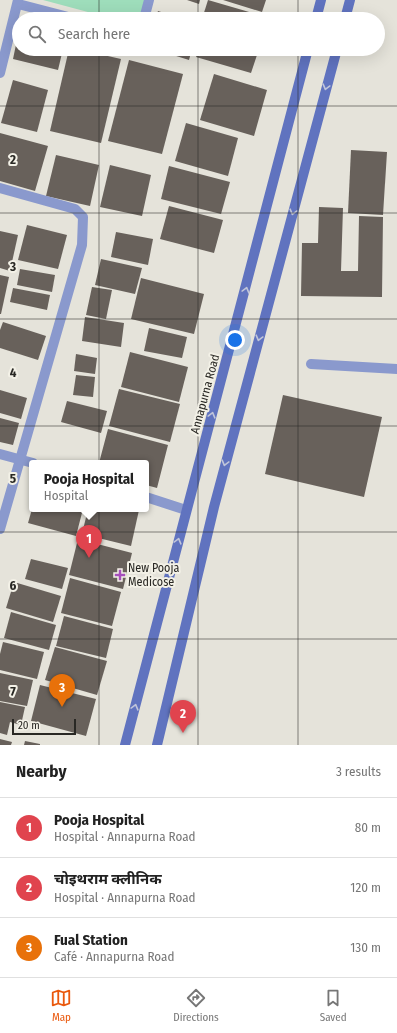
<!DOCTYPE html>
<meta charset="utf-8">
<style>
body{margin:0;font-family:"Fira Sans Condensed","Noto Sans Devanagari",sans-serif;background:#f2f2f2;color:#222}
.scale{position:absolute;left:12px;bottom:10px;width:64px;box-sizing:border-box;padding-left:4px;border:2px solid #292824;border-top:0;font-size:11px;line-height:14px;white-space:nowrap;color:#292824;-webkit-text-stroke:3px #f3f1e7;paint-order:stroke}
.you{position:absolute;left:235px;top:340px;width:14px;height:14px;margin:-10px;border:3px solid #fff;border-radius:50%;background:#1a73e8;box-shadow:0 0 0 6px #1a73e833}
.badge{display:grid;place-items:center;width:26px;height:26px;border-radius:50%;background:#ea580c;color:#fff;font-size:13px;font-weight:700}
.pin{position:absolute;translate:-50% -33px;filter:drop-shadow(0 1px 2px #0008)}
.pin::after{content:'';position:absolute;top:21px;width:14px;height:12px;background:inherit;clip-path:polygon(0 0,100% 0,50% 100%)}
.popup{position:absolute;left:29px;top:460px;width:120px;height:52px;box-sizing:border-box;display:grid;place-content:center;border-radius:4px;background:#fff;filter:drop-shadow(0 1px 3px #0005);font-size:13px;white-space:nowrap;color:#767676}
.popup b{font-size:15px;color:#222}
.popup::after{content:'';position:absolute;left:50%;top:100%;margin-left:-8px;border:8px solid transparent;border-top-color:#fff}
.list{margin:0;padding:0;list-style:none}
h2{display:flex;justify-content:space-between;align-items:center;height:52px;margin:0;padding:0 16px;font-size:17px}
h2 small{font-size:13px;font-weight:400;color:#767676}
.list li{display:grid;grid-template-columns:26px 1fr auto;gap:12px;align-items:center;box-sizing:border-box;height:60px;padding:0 16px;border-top:1px solid #e0e0e0}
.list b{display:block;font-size:15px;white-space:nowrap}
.list p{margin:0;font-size:13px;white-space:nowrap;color:#767676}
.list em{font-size:13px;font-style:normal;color:#767676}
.icon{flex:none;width:22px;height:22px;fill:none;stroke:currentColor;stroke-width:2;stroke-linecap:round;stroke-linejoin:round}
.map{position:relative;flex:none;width:397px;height:745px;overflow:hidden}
.search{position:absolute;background:#fff;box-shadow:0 4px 16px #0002;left:12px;right:12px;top:12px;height:44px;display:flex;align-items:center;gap:10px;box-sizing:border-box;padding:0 14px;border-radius:22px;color:#767676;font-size:15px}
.sheet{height:232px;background:#fff}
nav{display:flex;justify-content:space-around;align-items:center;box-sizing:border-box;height:56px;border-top:1px solid #e0e0e0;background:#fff;font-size:11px;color:#767676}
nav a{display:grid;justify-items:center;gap:2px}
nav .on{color:#ea580c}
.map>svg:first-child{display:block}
.green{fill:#9eddbb}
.building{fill:#68615b}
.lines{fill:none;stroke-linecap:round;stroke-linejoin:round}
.minor{stroke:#8a99cd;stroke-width:10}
.secondary{stroke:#6073bf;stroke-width:10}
.oneway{stroke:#c0c5d9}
.grid{fill:none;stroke:#292824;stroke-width:1;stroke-opacity:0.55}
.poi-dot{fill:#a64fbc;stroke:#f3f1e7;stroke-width:1.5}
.labels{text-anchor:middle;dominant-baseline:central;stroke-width:4;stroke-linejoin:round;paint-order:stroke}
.street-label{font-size:12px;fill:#292824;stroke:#f3f1e7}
.poi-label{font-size:12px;fill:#292824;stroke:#f3f1e7;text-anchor:start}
.grid-label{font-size:13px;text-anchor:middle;font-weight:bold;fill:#292824;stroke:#f3f1e7;stroke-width:4;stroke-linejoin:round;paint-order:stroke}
</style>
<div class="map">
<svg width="397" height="745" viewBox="0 0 397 745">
<rect width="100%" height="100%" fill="#e5e3da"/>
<polygon class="green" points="43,0 145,0 140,19 114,19"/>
<g class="building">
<polygon points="187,0 200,0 199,4"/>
<polygon points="208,0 266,17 265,19 202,19"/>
<polygon points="223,0 266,0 262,12"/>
<polygon points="158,11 183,19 155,19"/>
<polygon points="23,16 33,18 33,19 22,19"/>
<polygon points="18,35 19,49 63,49 58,70 13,59"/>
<polygon points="69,49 77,49 121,59 101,143 50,131"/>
<polygon points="154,49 192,49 189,60"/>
<polygon points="199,49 259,49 251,73 196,57"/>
<polygon points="129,60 183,74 162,154 108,141"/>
<polygon points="214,74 267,90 254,136 200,120"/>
<polygon points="13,80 48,90 37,132 1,123"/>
<polygon points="186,123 238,138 228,176 175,161"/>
<polygon points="0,133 48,146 35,191 0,181"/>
<polygon points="351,150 387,152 383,215 348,213"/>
<polygon points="56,155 99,165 90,206 46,196"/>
<polygon points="110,165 151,175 142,216 100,207"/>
<polygon points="169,166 230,182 221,214 161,199"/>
<polygon points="169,206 223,220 214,253 160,239"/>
<polygon points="319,207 343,208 341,271 358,271 359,216 383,217 382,297 301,296 302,243 318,243"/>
<polygon points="27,225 67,235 58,269 18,260"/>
<polygon points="0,231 18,235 10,271 0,268"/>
<polygon points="116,232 153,239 148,265 111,257"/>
<polygon points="101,259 142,268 135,294 95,285"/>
<polygon points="20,269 55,275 52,292 17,285"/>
<polygon points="0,275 9,277 1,314 0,314"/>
<polygon points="141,278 204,294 194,334 131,319"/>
<polygon points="92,287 112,290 106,319 86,315"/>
<polygon points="13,288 50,295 47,310 10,302"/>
<polygon points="85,317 124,323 121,347 82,341"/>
<polygon points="3,322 46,336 38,360 0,348 0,330"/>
<polygon points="149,328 187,337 182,358 144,351"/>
<polygon points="130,352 188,367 179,402 121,387"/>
<polygon points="76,354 97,358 95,374 74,371"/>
<polygon points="76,375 95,377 93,397 73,395"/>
<polygon points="119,389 180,404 170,442 109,426"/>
<polygon points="0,390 27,398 21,419 0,413"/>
<polygon points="283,395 382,417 364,497 265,474"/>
<polygon points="67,401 107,411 101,433 61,422"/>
<polygon points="0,418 19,423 13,445 0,442"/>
<polygon points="108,429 168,445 157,488 146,485 146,463 99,463"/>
<polygon points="32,509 83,509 76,536 28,523"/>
<polygon points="88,509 139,510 131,546 82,534"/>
<polygon points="78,539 132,553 123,589 69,575"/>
<polygon points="31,559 68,568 62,589 25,579"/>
<polygon points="70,578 121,592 112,626 61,613"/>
<polygon points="14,582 61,596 53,622 6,608"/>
<polygon points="11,612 56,625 49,650 4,638"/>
<polygon points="64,616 113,629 106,658 56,646"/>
<polygon points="3,642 44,652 37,679 0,670 0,654"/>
<polygon points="55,647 107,661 97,695 45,680"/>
<polygon points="0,673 33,680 27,706 0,701"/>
<polygon points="40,685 96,699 86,736 31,721"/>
<polygon points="0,702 25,707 21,725 10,722 7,735 0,733"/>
<polygon points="0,739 12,742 11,745 0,745"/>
<polygon points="25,741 40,744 40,745 24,745"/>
</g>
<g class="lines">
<g class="minor">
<polyline points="18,4 76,19"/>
<polyline points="144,19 149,0"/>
<polyline points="0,73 18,0"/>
<polyline points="0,188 75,209 83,217 82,245 0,529"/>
<polyline points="311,364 397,369"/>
<polyline points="0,454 33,463"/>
<polyline points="146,497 186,510"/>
</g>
<g class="secondary">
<polyline points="316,19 321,0"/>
<polyline points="345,19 350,0"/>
<polyline points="125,745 308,49"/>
<polyline points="157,745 214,507 337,49"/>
</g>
</g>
<defs><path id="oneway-chevron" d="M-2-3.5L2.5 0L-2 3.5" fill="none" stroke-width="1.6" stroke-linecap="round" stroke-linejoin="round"/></defs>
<g class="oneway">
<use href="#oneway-chevron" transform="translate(326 87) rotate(105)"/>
<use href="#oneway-chevron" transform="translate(293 212) rotate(105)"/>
<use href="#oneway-chevron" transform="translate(246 290) rotate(-75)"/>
<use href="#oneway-chevron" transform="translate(259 338) rotate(105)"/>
<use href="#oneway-chevron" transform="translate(212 415) rotate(-75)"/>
<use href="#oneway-chevron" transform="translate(225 463) rotate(105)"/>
<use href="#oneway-chevron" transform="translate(178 541) rotate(-75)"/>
<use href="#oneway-chevron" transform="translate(135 707) rotate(-75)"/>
</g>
<path class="grid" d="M99,0V19M198,0V19M298,0V19M99,49V745M198,49V745M298,49V745M0,106H397M0,213H397M0,319H397M0,426H397M0,532H397M0,639H397"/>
<path class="poi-dot" d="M118 569h4v4h4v4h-4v4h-4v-4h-4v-4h4z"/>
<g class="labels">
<g class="street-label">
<text transform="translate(205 394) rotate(-75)">Annapurna Road</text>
</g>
<g class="poi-label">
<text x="128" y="568">New Pooja<tspan x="128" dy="14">Medicose</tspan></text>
</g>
</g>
<g class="grid-label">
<text x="13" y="164">2</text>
<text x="13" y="271">3</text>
<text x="13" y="377">4</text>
<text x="13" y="483">5</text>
<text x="13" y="590">6</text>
<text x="13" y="696">7</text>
</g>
</svg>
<div class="scale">20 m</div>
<div class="you"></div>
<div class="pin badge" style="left:89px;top:558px;background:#e0444e">1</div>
<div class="popup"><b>Pooja Hospital</b>Hospital</div>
<div class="pin badge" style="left:183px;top:733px;background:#e0444e">2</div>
<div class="pin badge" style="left:62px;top:707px;background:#e8710a">3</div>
<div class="search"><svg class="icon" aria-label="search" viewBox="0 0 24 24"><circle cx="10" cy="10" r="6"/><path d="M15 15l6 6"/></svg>Search here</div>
</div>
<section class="sheet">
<h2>Nearby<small>3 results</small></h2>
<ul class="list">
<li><span class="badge" style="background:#e0444e">1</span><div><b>Pooja Hospital</b><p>Hospital · Annapurna Road</p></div><em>80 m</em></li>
<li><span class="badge" style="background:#e0444e">2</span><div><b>चोइथराम क्लीनिक</b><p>Hospital · Annapurna Road</p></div><em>120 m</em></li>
<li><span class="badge" style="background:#e8710a">3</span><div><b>Fual Station</b><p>Café · Annapurna Road</p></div><em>130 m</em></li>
</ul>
</section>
<nav>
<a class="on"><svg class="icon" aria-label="map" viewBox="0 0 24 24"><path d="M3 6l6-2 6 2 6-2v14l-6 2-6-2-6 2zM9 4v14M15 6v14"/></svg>Map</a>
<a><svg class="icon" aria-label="directions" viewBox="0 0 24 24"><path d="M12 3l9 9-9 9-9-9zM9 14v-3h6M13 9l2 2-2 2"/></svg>Directions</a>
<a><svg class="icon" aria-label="saved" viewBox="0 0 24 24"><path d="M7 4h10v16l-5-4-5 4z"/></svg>Saved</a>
</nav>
